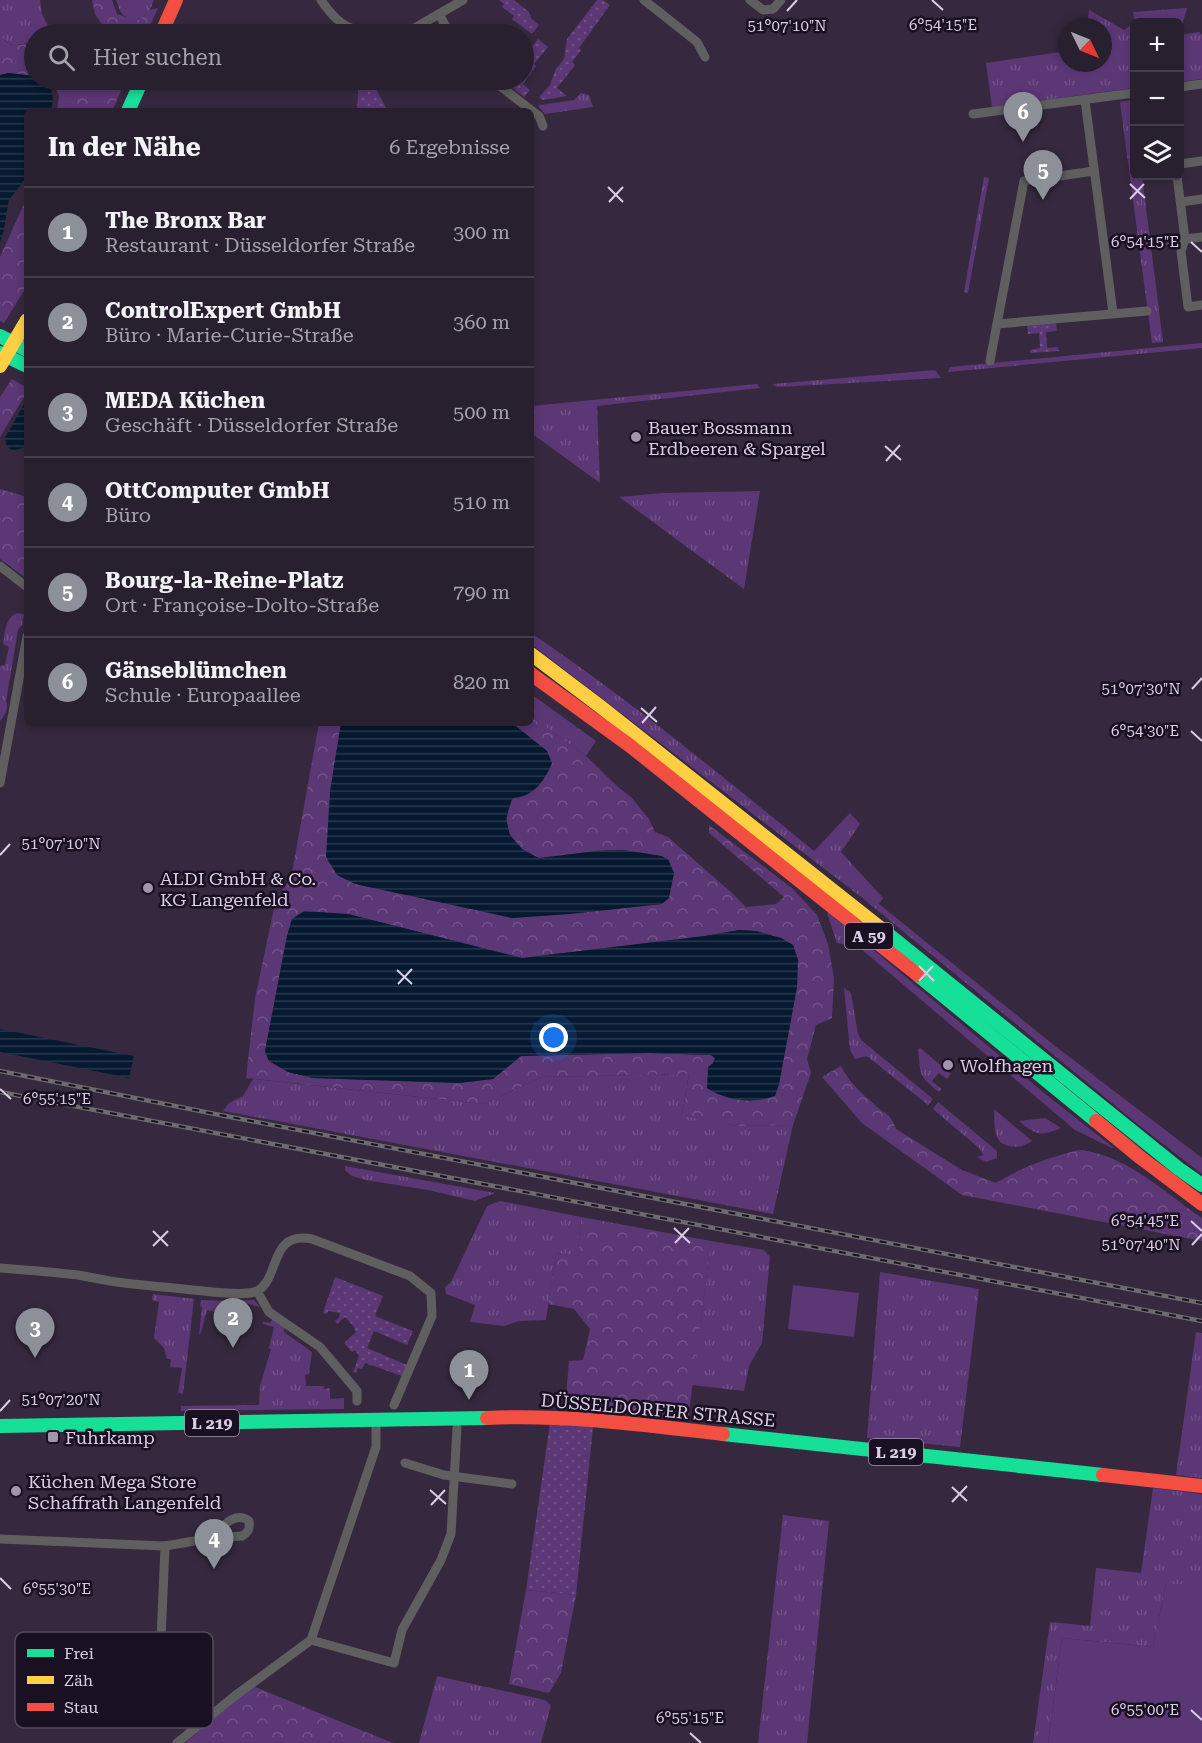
<!DOCTYPE html>
<html lang="de">
<meta charset="utf-8">
<style>
body{margin:0;font-family:"Roboto Serif",serif;background:#302737;color:#f1f3f6}
.controls{position:absolute;right:18px;top:18px;display:grid;overflow:hidden;border-radius:9px;box-shadow:0 3px 9px #0003}
.controls button{width:54px;height:54px;display:grid;place-items:center;padding:0;border:0;border-bottom:2px solid #443d4b;background:#281f2f;color:#f1f3f6;font:30px sans-serif}
.compass{position:absolute;left:1058px;top:18px;width:54px;height:54px;border-radius:50%;background:#281f2f;box-shadow:0 3px 9px #0003;rotate:133deg}
.you{position:absolute;left:554px;top:1038px;width:21px;height:21px;margin:-15px;border:4px solid #fff;border-radius:50%;background:#1a73e8;box-shadow:0 0 0 9px #1a73e833}
.badge{display:grid;place-items:center;width:39px;height:39px;border-radius:50%;background:#8c9099;color:#fff;font-size:20px;font-weight:700}
.pin{position:absolute;translate:-50% -50px;filter:drop-shadow(0 2px 3px #0008)}
.pin::after{content:'';position:absolute;top:32px;width:21px;height:18px;background:inherit;clip-path:polygon(0 0,100% 0,50% 100%)}
.list{margin:0;padding:0;list-style:none}
h2{display:flex;justify-content:space-between;align-items:center;height:78px;margin:0;padding:0 24px;font-size:26px}
h2 small{font-size:20px;font-weight:400;color:#a5a2aa}
.list li{display:grid;grid-template-columns:39px 1fr auto;gap:18px;align-items:center;box-sizing:border-box;height:90px;padding:0 24px;border-top:2px solid #443d4b}
.list b{display:block;font-size:22px;white-space:nowrap}
.list p{margin:0;font-size:20px;white-space:nowrap;color:#a5a2aa}
.list em{font-size:20px;font-style:normal;color:#a5a2aa}
.icon{flex:none;width:33px;height:33px;fill:none;stroke:currentColor;stroke-width:2;stroke-linecap:round;stroke-linejoin:round}
.map{position:relative;flex:none;width:1202px;height:1743px;overflow:hidden}
.search{position:absolute;background:#281f2f;box-shadow:0 3px 9px #0003;left:24px;top:24px;width:510px;height:66px;display:flex;align-items:center;gap:15px;box-sizing:border-box;padding:0 21px;border-radius:33px;color:#a5a2aa;font-size:22px}
.panel{position:absolute;background:#281f2f;box-shadow:0 3px 9px #0003;left:24px;top:108px;width:510px;height:618px;border-radius:9px}
.map>svg:first-child{display:block}
.grass{fill:url(#grass-tufts)}
.forest{fill:url(#forest-crowns);fill-rule:evenodd}
.park{fill:#5b3775}
.garden{fill:url(#garden-dots)}
.water{fill:url(#water-rules)}
.lines{fill:none;stroke-linecap:round;stroke-linejoin:round}
.street{stroke:#605f5f;stroke-width:9}
.fast{stroke:#16e098;stroke-width:14}
.slow{stroke:#ffcf43;stroke-width:14}
.jam{stroke:#f24e42;stroke-width:14}
.rail-casing{stroke:#6e6b6f;stroke-width:4.5}
.rail{stroke:#191021;stroke-width:2;stroke-dasharray:7;stroke-linecap:butt}
.ticks{fill:none;stroke:#dacde6;stroke-width:2}
.poi-dot{fill:#a194ac;stroke:#191021;stroke-width:2}
.labels{text-anchor:middle;dominant-baseline:central;stroke-width:5;stroke-linejoin:round;paint-order:stroke}
.shield{fill:#191021;stroke:#a094ab;stroke-width:1.5}
.shield-label{font-size:16px;font-weight:bold;fill:#dacde6}
.poi-label{font-size:18px;fill:#dacde6;stroke:#191021;text-anchor:start}
.street-label{font-size:18px;fill:#dacde6;stroke:#191021}
.key{fill:#191021;stroke:#53495c;stroke-width:1.5}
.key-label{font-size:16px;fill:#dacde6}
.ticks-label{font-size:15px;text-anchor:middle;fill:#dacde6;stroke:#191021;stroke-width:5;stroke-linejoin:round;paint-order:stroke}
</style>
<div class="map">
<svg width="1202" height="1743" viewBox="0 0 1202 1743">
<defs>
<pattern id="grass-tufts" width="24" height="20" patternUnits="userSpaceOnUse" patternTransform="scale(1.5)"><rect width="24" height="20" fill="#5b3775"/><path d="M3 7l-1-3M5 7V3M7 7l1-3M15 17l-1-3M17 17v-4M19 17l1-3" fill="none" stroke="#725389"/></pattern>
<pattern id="forest-crowns" width="20" height="18" patternUnits="userSpaceOnUse" patternTransform="scale(1.5)"><rect width="20" height="18" fill="#5b3775"/><path d="M2 6a3 3 0 1 1 6 0M12 15a3 3 0 1 1 6 0" fill="none" stroke="#725389"/></pattern>
<pattern id="garden-dots" width="8" height="8" patternUnits="userSpaceOnUse" patternTransform="scale(1.5)"><rect width="8" height="8" fill="#5b3775"/><path d="M2 2h.1M6 6h.1" fill="none" stroke="#725389" stroke-width="1.8" stroke-linecap="round"/></pattern>
<pattern id="water-rules" width="6" height="5" patternUnits="userSpaceOnUse" patternTransform="scale(1.5)"><rect width="6" height="5" fill="#051930"/><path d="M0 2.5h6" fill="none" stroke="#29394e"/></pattern>
</defs>
<rect width="100%" height="100%" fill="#36293f"/>
<g class="grass">
<path d="M0,0H40L42,14L48,26L47,34H34V40C22,45 13,49 3,38H0Z"/>
<path d="M116,0H154L150,10L140,20C122,17 122,17 116,0Z"/>
<polygon points="1187,8 1180,32 1180,22 1135,22 1133,12"/>
<polygon points="1089,10 1124,30 1134,23 1134,88 992,107 986,63 1067,51 1067,63 1103,63 1103,27 1087,27"/>
<polygon points="1199,32 1202,35 1202,79 1180,82 1180,35"/>
<polygon points="581,93 589,95 593,107 545,114 538,106 540,105 574,100"/>
<polygon points="1132,100 1134,117 1134,176 1142,176 1150,239 1175,237 1175,243 1151,247 1163,342 1152,343 1120,102"/>
<polygon points="984,177 989,178 968,293 964,292"/>
<polygon points="1202,343 1202,348 948,372 950,367"/>
<polygon points="935,370 941,378 778,387 774,386 773,384"/>
<polygon points="757,384 760,388 597,406 600,483 531,433 531,406"/>
<polygon points="760,491 744,589 619,497 662,493"/>
<path d="M17,613L24,614L22,625L18,630L6,701C9,708 5,716 0,721V666L5,665L9,647L3,644C5,633 5,618 17,613Z"/>
<path d="M531,633C630,700 722,776 814,851L850,813L860,824L841,852L883,898L879,904L1055,1046L1202,1158V1174L1140,1126L865,900L531,644Z"/>
<polygon points="531,694 596,741 586,756 531,717"/>
<polygon points="828,912 1044,1093 1114,1148 1112,1148 1075,1130 860,948 837,943 827,913"/>
<polygon points="844,988 851,993 858,1034 861,1040 933,1099 928,1105 867,1056 855,1059 850,1050"/>
<path d="M920,1048L951,1074L947,1079L939,1073L932,1081L941,1089L939,1092C918,1075 921,1076 918,1049Z"/>
<polygon points="689,1074 682,1115 737,1126 793,1125 773,1214 223,1111 229,1103 243,1096 253,1079 484,1104 541,1077"/>
<polygon points="938,1102 997,1151 997,1158 986,1162 977,1157 983,1155 979,1148 933,1109"/>
<path d="M994,1109L1032,1141C1024,1146 1018,1148 1009,1146C992,1143 995,1123 994,1109Z"/>
<path d="M1045,1118L1061,1128C1040,1137 1036,1135 1019,1121Z"/>
<polygon points="345,1166 495,1193 475,1201 428,1190 366,1180 352,1176 345,1170"/>
<polygon points="500,1201 581,1217 578,1256 556,1253 546,1320 519,1321 504,1326 470,1322 475,1305 446,1294 445,1287 451,1282 487,1206"/>
<polygon points="711,1241 764,1250 770,1257 762,1343 749,1366 744,1391 692,1385"/>
<polygon points="880,1272 979,1289 960,1447 867,1438"/>
<polygon points="153,1294 194,1299 183,1394 178,1393 182,1368 170,1367 171,1359 167,1359 164,1348 154,1338 159,1302 152,1300"/>
<polygon points="201,1300 228,1301 254,1300 260,1307 237,1301 235,1307 227,1306 225,1314 207,1310 201,1332 199,1335 202,1307 200,1306"/>
<polygon points="273,1318 285,1325 284,1332 312,1352 309,1374 305,1375 306,1386 324,1386 324,1389 330,1388 330,1399 344,1398 344,1409 181,1411 181,1406 259,1405 260,1386 271,1349 269,1348 274,1327 263,1324 263,1322 270,1323"/>
<polygon points="1196,1332 1202,1333 1202,1478 1176,1475"/>
<polygon points="1153,1488 1202,1494 1202,1585 1201,1584 1166,1584 1153,1647 1062,1638 1048,1743 1033,1743 1050,1622 1090,1626 1096,1568 1141,1573"/>
<polygon points="783,1515 829,1521 807,1743 758,1743"/>
<polygon points="437,1676 545,1700 551,1705 541,1743 419,1743"/>
</g>
<g class="forest">
<polygon points="92,0 112,0 117,14 126,17 140,20 150,10 158,8 146,34 104,34 104,28 95,14"/>
<path d="M0,38H3C14,51 20,42 34,44V76L9,73L0,75Z"/>
<polygon points="52,80 126,80 112,111 57,111 59,96"/>
<polygon points="27,197 27,286 4,323 0,321 0,257"/>
<polygon points="12,379 27,388 27,392 0,437 0,397"/>
<polygon points="0,489 27,497 27,579 0,559"/>
<path d="M531,717L586,756L618,787L631,797L649,819L655,832L668,837L733,894L746,907L776,904L784,897L709,833V825L792,888L817,915L828,944L834,978L832,1018L816,1025L807,1059L811,1073L793,1125L737,1126L682,1116L689,1074L541,1077L484,1104L246,1078L255,998L276,899L291,878L319,723H341L330,792L512,918L569,914L662,904L661,856C638,852 620,849 597,851C585,852 547,860 538,858C529,855 521,849 515,842C490,812 529,775 547,751L512,723H531ZM348,914L522,958L705,936L739,930L756,931L781,938L793,945L798,960L797,987L779,1084L774,1096L713,1063L715,1058L711,1055L648,1053L521,1056L493,1079L459,1083L313,1078L288,1072L269,1061L265,1051L287,936L292,919Z"/>
<path d="M841,1066C849,1082 860,1092 874,1104C885,1115 890,1112 896,1129L962,1170L996,1183C1017,1170 1039,1161 1064,1154C1069,1153 1076,1150 1082,1150C1129,1157 1164,1192 1202,1218V1241L962,1195L862,1123L822,1077Z"/>
<polygon points="581,1217 711,1241 688,1420 589,1406 565,1408 569,1361 583,1360 590,1329 574,1309 548,1304 556,1253 578,1256"/>
<polygon points="526,1590 576,1595 561,1673 549,1693 509,1684"/>
<polygon points="253,1686 393,1743 185,1743"/>
</g>
<g class="park">
<polygon points="793,1285 859,1293 854,1337 788,1329"/>
<polygon points="1166,1584 1202,1584 1202,1743 1048,1743 1062,1638 1153,1647"/>
</g>
<g class="garden">
<polygon points="499,0 514,0 529,12 531,18 539,25 532,34 512,19 514,16 502,7 504,4"/>
<polygon points="597,0 603,0 610,5 579,48 581,50 572,62 575,65 557,88 567,96 543,100 539,97 550,85 556,69 564,59 567,39"/>
<polygon points="538,39 548,47 534,64 536,66 523,84 530,90 524,97 504,81 506,80 524,80 524,57"/>
<polygon points="359,80 371,80 388,111 357,111"/>
<polygon points="1056,323 1057,331 1046,332 1047,348 1058,347 1059,351 1030,353 1030,350 1040,348 1039,333 1028,334 1027,325"/>
<polygon points="335,1277 383,1296 375,1316 413,1331 407,1345 374,1331 367,1348 407,1365 402,1376 365,1363 362,1369 358,1368 356,1373 353,1372 359,1356 355,1350 352,1352 344,1343 356,1332 354,1329 355,1328 345,1317 337,1324 335,1321 339,1318 340,1313 328,1311 327,1314 323,1313"/>
<polygon points="550,1423 593,1427 576,1595 526,1590"/>
</g>
<g class="water">
<path d="M9,73L34,76V80H44C54,90 54,98 51,111H27V177L9,200L3,234L0,242V75Z"/>
<path d="M27,403V446C16,451 7,454 5,438L24,404Z"/>
<path d="M341,723H512L547,751L552,763C545,780 533,798 512,798L506,819L510,835L522,849L539,858L596,851L624,850L661,856L668,859L674,873L669,898L662,904L569,914L512,918L355,884L337,875L326,857L330,792Z"/>
<path d="M304,911L348,914L522,958L705,936L739,930L756,931L781,938L793,945L798,960L797,987L779,1084L775,1096C753,1104 727,1101 707,1088L708,1067L713,1063L715,1058L711,1055L648,1053L521,1056L493,1079L459,1083L313,1078L288,1072L269,1061L265,1051L287,936L292,919Z"/>
<polygon points="0,1029 134,1056 129,1078 0,1052"/>
</g>
<g class="lines">
<g class="street">
<path d="M321,0C335,21 345,28 369,34"/>
<polyline points="644,0 697,42 705,57"/>
<polyline points="750,0 763,10 773,9 781,0"/>
<polyline points="439,14 450,34"/>
<polyline points="397,34 406,33 463,0"/>
<polyline points="492,80 539,116 543,126"/>
<polyline points="1180,87 1202,84"/>
<polyline points="1085,100 1113,313"/>
<polyline points="973,114 1134,93"/>
<polyline points="1180,164 1202,161"/>
<polyline points="1177,176 1185,239 1181,251 1188,307 1202,305"/>
<polyline points="1181,202 1202,199"/>
<polyline points="1185,239 1202,237"/>
<polyline points="997,324 1147,311"/>
<polyline points="990,361 1024,181 1094,171"/>
<polyline points="0,566 27,587"/>
<polyline points="0,783 27,636"/>
<path d="M0,1268C26,1270 52,1272 78,1275C89,1277 99,1279 110,1281C137,1285 165,1287 193,1290C208,1291 243,1297 257,1291C281,1278 268,1231 312,1239L410,1276L431,1293L432,1316L394,1405"/>
<polyline points="257,1291 269,1312 320,1347 357,1391 357,1401"/>
<polyline points="405,1463 444,1475 512,1484"/>
<path d="M0,1539L165,1546L161,1640L147,1654L130,1665L118,1681L110,1684L102,1683C90,1658 115,1663 130,1665"/>
<path d="M165,1546L212,1538L242,1536C249,1532 250,1528 249,1521C235,1510 222,1527 212,1538"/>
<polyline points="311,1640 394,1663 402,1630 441,1560 451,1534 457,1428"/>
<polyline points="177,1743 236,1695 311,1640 376,1447 376,1421"/>
</g>
<g class="fast">
<polyline points="128,111 142,80"/>
<polyline points="0,336 27,350"/>
<polyline points="0,353 27,366"/>
<polyline points="884,931 1179,1169 1202,1185"/>
<polyline points="918,975 1096,1121"/>
<polyline points="0,1426 487,1418"/>
<polyline points="723,1434 1103,1475"/>
</g>
<g class="slow">
<polyline points="0,366 27,320"/>
<polyline points="531,654 601,707 884,931"/>
</g>
<g class="jam">
<polyline points="161,34 176,0"/>
<polyline points="531,674 629,745 918,975"/>
<polyline points="1096,1121 1141,1158 1202,1204"/>
<path d="M487,1418C566,1414 644,1425 723,1434"/>
<polyline points="1103,1475 1202,1486"/>
</g>
<g class="rail-casing">
<g id="rail">
<polyline points="0,1071 220,1115 1202,1303"/>
<polyline points="0,1092 1202,1321"/>
</g>
</g>
<use href="#rail" class="rail"/>
</g>
<path class="ticks" d="M932,0L943,10M787,11L797,0M1130,184L1145,198M608,187L623,202M1130,199L1144,184M609,202L623,187M1191,242L1202,252M885,446L901,460M886,461L900,445M1192,689L1202,678M641,708L657,722M642,723L656,707M1191,731L1202,741M0,855L10,844M919,966L934,981M397,970L412,984M919,981L933,966M398,984L412,969M0,1089L11,1099M1191,1221L1202,1231M674,1228L690,1243M153,1231L168,1246M675,1243L689,1228M1192,1245L1202,1234M153,1246L168,1231M0,1411L10,1400M952,1487L967,1501M430,1490L446,1504M952,1502L967,1486M431,1505L445,1490M0,1578L11,1589M1191,1710L1202,1720M690,1733L701,1743"/>
<g class="poi-dot">
<circle cx="636" cy="437" r="6"/>
<circle cx="148" cy="888" r="6"/>
<circle cx="948" cy="1065" r="6"/>
<rect x="47" y="1431" width="12" height="12" rx="3"/>
<circle cx="16" cy="1491" r="6"/>
</g>
<g class="labels">
<g class="shield">
<rect x="845" y="923" width="48" height="26" rx="4.5"/>
<rect x="185" y="1410" width="54" height="26" rx="4.5"/>
<rect x="869" y="1439" width="54" height="26" rx="4.5"/>
</g>
<g class="shield-label">
<text x="869" y="936">A 59</text>
<text x="212" y="1423">L 219</text>
<text x="896" y="1452">L 219</text>
</g>
<g class="poi-label">
<text x="648" y="427">Bauer Bossmann<tspan x="648" dy="21">Erdbeeren &amp; Spargel</tspan></text>
<text x="160" y="878">ALDI GmbH &amp; Co.<tspan x="160" dy="21">KG Langenfeld</tspan></text>
<text x="960" y="1065">Wolfhagen</text>
<text x="65" y="1437">Fuhrkamp</text>
<text x="28" y="1481">Küchen Mega Store<tspan x="28" dy="21">Schaffrath Langenfeld</tspan></text>
</g>
<g class="street-label">
<text transform="translate(658 1410) rotate(5)">DÜSSELDORFER STRASSE</text>
</g>
</g>
<rect x="15" y="1632" width="198" height="96" rx="9" class="key"/>
<rect x="27" y="1649" width="27" height="8" fill="#16e098"/>
<rect x="27" y="1676" width="27" height="8" fill="#ffcf43"/>
<rect x="27" y="1703" width="27" height="8" fill="#f24e42"/>
<g class="key-label">
<text x="64" y="1659">Frei</text>
<text x="64" y="1686">Zäh</text>
<text x="64" y="1713">Stau</text>
</g>
<g class="ticks-label">
<text x="943" y="30">6°54'15"E</text>
<text x="787" y="31">51°07'10"N</text>
<text x="1145" y="247">6°54'15"E</text>
<text x="1141" y="694">51°07'30"N</text>
<text x="1145" y="736">6°54'30"E</text>
<text x="61" y="849">51°07'10"N</text>
<text x="57" y="1104">6°55'15"E</text>
<text x="1145" y="1226">6°54'45"E</text>
<text x="1141" y="1250">51°07'40"N</text>
<text x="61" y="1405">51°07'20"N</text>
<text x="57" y="1594">6°55'30"E</text>
<text x="1145" y="1715">6°55'00"E</text>
<text x="690" y="1723">6°55'15"E</text>
</g>
</svg>
<div class="controls">
<button>+</button>
<button>−</button>
<button><svg class="icon" aria-label="layers" viewBox="0 0 24 24"><path d="M12 4l9 5-9 5-9-5zM3 14l9 5 9-5"/></svg></button>
</div>
<svg class="compass" viewBox="-18 -18 36 36"><path d="M0-13l5 13h-10z" fill="#e53935"/><path d="M0 13l5-13h-10z" fill="#a5a2aa"/></svg>
<div class="you"></div>
<div class="pin badge" style="left:469px;top:1400px">1</div>
<div class="pin badge" style="left:233px;top:1348px">2</div>
<div class="pin badge" style="left:35px;top:1358px">3</div>
<div class="pin badge" style="left:214px;top:1569px">4</div>
<div class="pin badge" style="left:1043px;top:200px">5</div>
<div class="pin badge" style="left:1023px;top:142px">6</div>
<div class="search"><svg class="icon" aria-label="search" viewBox="0 0 24 24"><circle cx="10" cy="10" r="6"/><path d="M15 15l6 6"/></svg>Hier suchen</div>
<section class="panel">
<h2>In der Nähe<small>6 Ergebnisse</small></h2>
<ul class="list">
<li><span class="badge">1</span><div><b>The Bronx Bar</b><p>Restaurant · Düsseldorfer Straße</p></div><em>300 m</em></li>
<li><span class="badge">2</span><div><b>ControlExpert GmbH</b><p>Büro · Marie-Curie-Straße</p></div><em>360 m</em></li>
<li><span class="badge">3</span><div><b>MEDA Küchen</b><p>Geschäft · Düsseldorfer Straße</p></div><em>500 m</em></li>
<li><span class="badge">4</span><div><b>OttComputer GmbH</b><p>Büro</p></div><em>510 m</em></li>
<li><span class="badge">5</span><div><b>Bourg-la-Reine-Platz</b><p>Ort · Françoise-Dolto-Straße</p></div><em>790 m</em></li>
<li><span class="badge">6</span><div><b>Gänseblümchen</b><p>Schule · Europaallee</p></div><em>820 m</em></li>
</ul>
</section>
</div>
